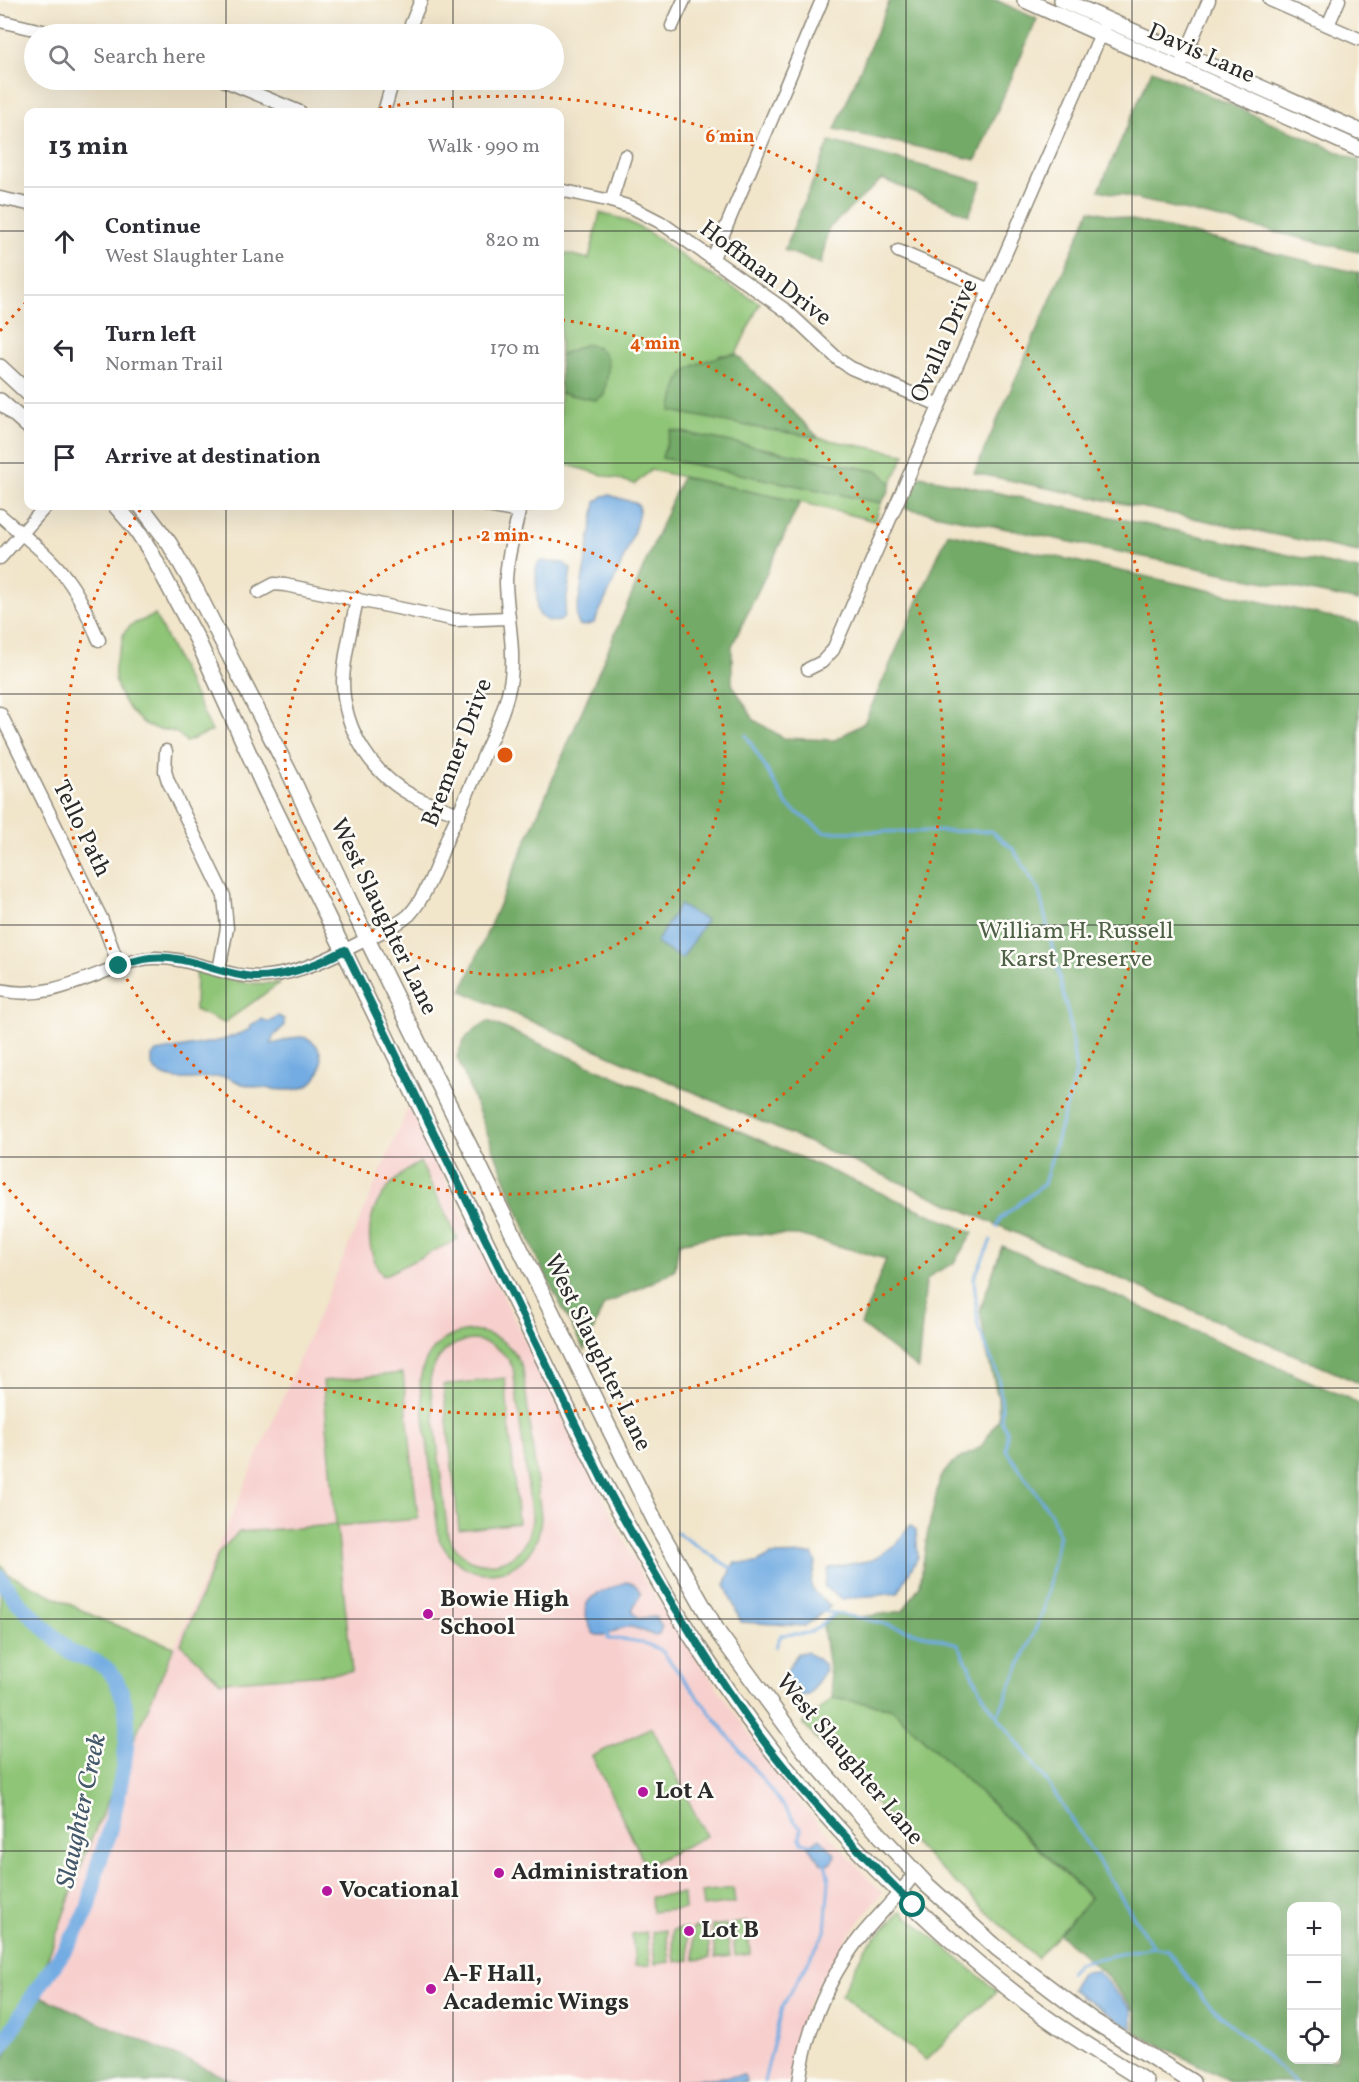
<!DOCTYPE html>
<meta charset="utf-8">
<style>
body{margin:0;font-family:Vollkorn,serif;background:#f2f2f3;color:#2b2b33}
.controls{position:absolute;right:18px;bottom:18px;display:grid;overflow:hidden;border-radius:12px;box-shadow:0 6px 24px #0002}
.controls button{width:54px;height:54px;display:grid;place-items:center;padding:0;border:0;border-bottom:2px solid #e1e1e2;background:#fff;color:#2b2b33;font:30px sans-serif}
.stop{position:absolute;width:18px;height:18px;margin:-14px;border:4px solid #0f766e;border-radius:50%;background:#fff}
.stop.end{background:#0f766e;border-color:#fff;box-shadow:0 2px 6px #0008}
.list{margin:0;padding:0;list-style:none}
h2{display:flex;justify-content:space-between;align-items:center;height:78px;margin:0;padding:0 24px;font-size:26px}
h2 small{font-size:20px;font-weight:400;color:#7c7c81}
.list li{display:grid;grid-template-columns:39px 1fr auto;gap:18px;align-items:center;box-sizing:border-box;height:108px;padding:0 24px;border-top:2px solid #e1e1e2}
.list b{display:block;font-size:22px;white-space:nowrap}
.list p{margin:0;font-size:20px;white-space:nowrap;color:#7c7c81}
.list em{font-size:20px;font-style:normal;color:#7c7c81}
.icon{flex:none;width:33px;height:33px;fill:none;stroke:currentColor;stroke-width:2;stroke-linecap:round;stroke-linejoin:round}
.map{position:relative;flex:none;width:1359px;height:2082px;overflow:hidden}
.search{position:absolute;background:#fff;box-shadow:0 6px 24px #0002;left:24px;top:24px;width:540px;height:66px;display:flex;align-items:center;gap:15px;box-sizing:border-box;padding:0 21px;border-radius:33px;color:#7c7c81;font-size:22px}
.panel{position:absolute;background:#fff;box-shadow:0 6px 24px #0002;left:24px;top:108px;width:540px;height:402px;border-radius:12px}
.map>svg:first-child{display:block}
.built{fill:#f7d0ce}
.green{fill:#8fc577;stroke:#5d7851;stroke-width:1.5;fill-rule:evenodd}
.forest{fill:#73aa68;stroke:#4f6a4a;stroke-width:1.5;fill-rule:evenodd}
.water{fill:#72ace2;stroke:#4e6c86;stroke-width:1.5}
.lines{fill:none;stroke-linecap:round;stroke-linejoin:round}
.stream{stroke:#72ace2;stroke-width:3}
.river{stroke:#72ace2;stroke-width:16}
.minor-casing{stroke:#8e887a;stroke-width:15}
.major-casing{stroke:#8e887a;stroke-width:18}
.minor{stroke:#fff;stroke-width:12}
.major{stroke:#fff;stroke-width:15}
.route{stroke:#0f766e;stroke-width:8}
.grid{fill:none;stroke:#2b2b2b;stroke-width:1.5;stroke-opacity:0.55}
.ring{fill:none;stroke:#df570e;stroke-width:3;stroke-dasharray:3 6}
.poi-dot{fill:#b5179e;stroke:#fdfcf7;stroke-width:2}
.labels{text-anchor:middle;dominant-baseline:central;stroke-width:5;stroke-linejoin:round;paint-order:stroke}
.street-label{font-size:24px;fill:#2b2b2b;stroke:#fdfcf7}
.park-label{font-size:24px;fill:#4e6146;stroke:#fdfcf7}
.poi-label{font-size:24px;font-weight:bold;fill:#2b2b2b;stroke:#fdfcf7;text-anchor:start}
.water-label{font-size:26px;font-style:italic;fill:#44586b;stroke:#fdfcf7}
.centre{fill:#df570e;stroke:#fdfcf7;stroke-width:3}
.ring-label{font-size:18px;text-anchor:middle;font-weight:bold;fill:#df570e;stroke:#fdfcf7;stroke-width:5;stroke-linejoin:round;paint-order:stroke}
</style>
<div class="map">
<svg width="1359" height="2082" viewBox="0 0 1359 2082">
<rect width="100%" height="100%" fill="#fdfcf7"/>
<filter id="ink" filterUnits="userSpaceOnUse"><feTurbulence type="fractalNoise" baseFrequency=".0167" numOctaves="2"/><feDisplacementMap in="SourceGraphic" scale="12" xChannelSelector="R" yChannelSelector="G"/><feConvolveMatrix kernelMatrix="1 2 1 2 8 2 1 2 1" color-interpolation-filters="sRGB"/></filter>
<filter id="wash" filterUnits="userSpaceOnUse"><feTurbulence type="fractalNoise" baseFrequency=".008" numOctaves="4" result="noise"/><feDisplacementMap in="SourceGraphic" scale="24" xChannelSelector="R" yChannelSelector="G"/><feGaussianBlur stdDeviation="1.35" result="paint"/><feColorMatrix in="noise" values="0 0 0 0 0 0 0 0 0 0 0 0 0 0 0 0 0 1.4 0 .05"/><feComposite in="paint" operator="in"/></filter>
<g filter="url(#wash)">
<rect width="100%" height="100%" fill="#f1e5ca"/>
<polygon class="built" points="409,1106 645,1582 784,1785 882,1893 844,1942 805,2009 789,2082 236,2082 35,1994 88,1847"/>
<g class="green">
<polygon points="600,213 623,219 648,232 699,268 760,303 736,354 720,355 671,411 905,454 891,484 880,472 671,430 662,458 881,503 875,521 800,502 651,470 635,484 560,463 560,393 595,400 604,395 564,355 560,355 560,252 589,259"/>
<path d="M155,615L212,731L186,742C178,730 170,731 158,729C140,727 120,701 116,683C114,678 115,666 116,660C118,649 124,648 123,634L131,625Z"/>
<path d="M196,971C225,979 252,987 281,982L224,1023L195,1010Z"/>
<path d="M420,1162L458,1239L383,1276C364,1249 365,1215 387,1189C396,1177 408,1170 420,1162Z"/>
<path d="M472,1331C497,1333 514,1346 523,1369L541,1516C540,1578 466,1595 439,1539L420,1384C422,1354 442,1333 472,1331ZM472,1340C491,1341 505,1351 513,1368L532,1519C529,1568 469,1581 448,1536L430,1381C433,1358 449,1342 472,1340Z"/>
<polygon points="403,1373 418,1519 337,1526 352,1672 220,1682 181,1644 219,1552 239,1532 336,1525 323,1381"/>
<polygon points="505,1378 518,1523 459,1530 443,1385"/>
<polygon points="0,1564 8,1574 102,1620 174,1647 88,1847 35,1994 0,2068"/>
<polygon points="833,1698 890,1707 1091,1899 1037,1958 916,1846 803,1724"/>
<polygon points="652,1727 706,1836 646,1866 592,1756"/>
<polygon points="733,1888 735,1903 703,1907 701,1892"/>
<polygon points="683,1894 684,1909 652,1912 651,1897"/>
<polygon points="901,1911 997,1991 926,2060 841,1995 865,1948"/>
<polygon points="747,1922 750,1954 735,1956 732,1924"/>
<polygon points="726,1924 730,1956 715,1958 712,1926"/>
<polygon points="707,1926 710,1958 695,1960 692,1928"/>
<polygon points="686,1928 690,1960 675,1962 672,1930"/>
<polygon points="666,1930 670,1962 655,1964 652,1932"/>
<polygon points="646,1932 650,1965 635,1966 632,1934"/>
</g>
<g class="forest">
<polygon points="890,0 996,0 1037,19 976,160 835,129"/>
<polygon points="1152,70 1359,161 1359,252 1099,190"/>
<polygon points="830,141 982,182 969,215 882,179 828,229 821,264 784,250"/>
<polygon points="1090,210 1359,273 1359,552 974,473"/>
<path d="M586,344C616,350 608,372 604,395L595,400L560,393V355Z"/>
<path d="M736,354L818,437L763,429L671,411C674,399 677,379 686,371C696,362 723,355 736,354Z"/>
<polygon points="671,430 880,472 891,484 888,493 881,503 662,458"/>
<polygon points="920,476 1359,570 1359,601 905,508"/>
<polygon points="682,477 800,502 732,646 732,684 754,720 783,738 835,740 864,723 948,533 1359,623 1359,1383 462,991"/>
<path d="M488,1021L973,1233L953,1264L934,1273L926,1281L918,1369L861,1325L886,1259L798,1235L744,1234L709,1237L679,1243L675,1269L663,1277L604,1305L584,1350L537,1259L457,1057C464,1036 470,1032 488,1021Z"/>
<path d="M1002,1246L1359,1403V2082H1231L1135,2032L1136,2012L1103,1972L1059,1934L1091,1898L890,1707L833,1698L823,1626L836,1614L861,1617L903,1611L920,1585L927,1536L940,1478L952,1463L981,1447L999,1419L998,1397L986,1349L980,1310ZM1292,1906H1336V2060H1292Z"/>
<polygon points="35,1994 236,2082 0,2082 0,2068"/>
</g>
<g class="water">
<path d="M609,495L635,503L639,506C641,526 605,601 594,623L584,626L579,625L576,617L596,502L603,496Z"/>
<path d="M541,561L564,563L571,569L564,617L560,621C550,623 541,620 537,610L536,569L538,564Z"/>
<polygon points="679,905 706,920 682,959 656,943"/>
<path d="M278,1016L284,1019V1026L273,1037L271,1044C282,1043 295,1034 306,1038C327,1045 325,1077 307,1086C293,1094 259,1088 243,1084C237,1083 232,1078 226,1077C205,1075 167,1089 152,1066V1056L156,1052L223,1040L251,1029L250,1025L263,1019L267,1022Z"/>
<polygon points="910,1525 916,1530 918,1557 898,1593 841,1599 824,1586 829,1568 872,1560 896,1544"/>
<path d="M812,1554L816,1561C809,1589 807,1588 831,1606L805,1626L741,1622L725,1585L734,1563H757L771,1555Z"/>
<path d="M626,1582C635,1583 637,1586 641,1594L633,1608V1613L639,1618L656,1617L662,1626L659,1634L655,1636C644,1632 633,1624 622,1628C611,1632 606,1638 594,1634C571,1597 598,1594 626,1582Z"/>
<polygon points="807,1652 824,1664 825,1671 809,1695 799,1696 784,1684 784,1675 798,1653"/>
<polygon points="820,1838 835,1854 833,1861 828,1864 821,1863 809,1846"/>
<polygon points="1097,1971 1132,2010 1132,2029 1071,1989 1082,1972"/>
<polygon points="744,2075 747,2082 677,2082 679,2081"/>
</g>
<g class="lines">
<g class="stream">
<polyline points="746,735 788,806 824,832 991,831 1013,849 1039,891 1069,1018 1076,1073 1044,1184 1000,1219 997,1227"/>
<polyline points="991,1240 974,1278 978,1327 998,1375 1002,1406 1001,1420 1007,1431 1006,1450 1051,1514 1059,1534 1043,1612 998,1715"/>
<polyline points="677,1533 734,1570"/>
<polyline points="822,1611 866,1619 958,1644 986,1701 1048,1783 1153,1947 1167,1950 1206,2002 1295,2082"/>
<path d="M608,1631V1639C628,1639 644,1641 662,1651L801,1829L800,1838L802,1842L813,1845"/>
<polyline points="776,1647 781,1635 810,1633 835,1614"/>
<polyline points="1070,1973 1077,1963 1153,1947"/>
<polyline points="764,2082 782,2007 825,1932 829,1881 825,1861"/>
</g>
<path class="river" d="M0,1578L16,1600L69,1651C82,1659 98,1659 109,1671C120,1682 127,1707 127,1722C129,1753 116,1805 108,1835C106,1845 101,1855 98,1865C93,1881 93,1898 86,1914C75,1936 61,1955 47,1975C30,1999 16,2024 0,2049"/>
</g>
</g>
<g filter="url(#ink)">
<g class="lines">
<g class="minor-casing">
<g id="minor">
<polyline points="1270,0 1359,39"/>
<polyline points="0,21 55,34"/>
<polyline points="1328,25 1339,0"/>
<polyline points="672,26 684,0"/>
<polyline points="407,34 421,0"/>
<polyline points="1182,62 1209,0"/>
<polyline points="223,80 300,112"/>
<polyline points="384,112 393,80"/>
<polyline points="560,190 611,201 633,208 660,222 788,312 839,360 851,368 939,405"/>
<polyline points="0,198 28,204"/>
<polyline points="611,201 625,156"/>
<polyline points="898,251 990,290"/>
<polyline points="713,258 822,0"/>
<path d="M0,515C22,535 49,554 67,579C81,597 89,619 99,640"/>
<polyline points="0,558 46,506"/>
<polyline points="259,592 274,584 285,585 456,620 508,618"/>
<path d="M357,599C352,626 344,654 343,681C343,731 374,778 419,799C432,805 446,809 459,814"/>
<polyline points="808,669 822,662 833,650 1104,27"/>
<polyline points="0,713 102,920 119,966"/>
<polyline points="166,751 165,771 168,781 224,896 227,928 219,970"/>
<path d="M0,990C40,999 73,984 109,970C123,965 138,958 153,958C192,956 229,981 268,976C305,972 337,954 369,938C383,931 398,925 409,915C427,896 439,859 449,834C461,808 473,782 484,755C495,730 507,706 511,678C515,647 507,615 506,583C506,559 514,535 519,512L487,506"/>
<path d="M799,2082C807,2029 828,1978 861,1936C879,1914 899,1896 915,1873"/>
</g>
</g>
<g class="major-casing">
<g id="major">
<polyline points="1025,0 1359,149"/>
<polyline points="1062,0 1359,131"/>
<polyline points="0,367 28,393"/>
<polyline points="0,401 28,426"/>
<path d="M116,506L136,529L149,549L197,639L264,787L602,1479C634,1537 665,1596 701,1651C791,1790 908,1913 1040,2013C1073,2038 1111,2059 1146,2082"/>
<polyline points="141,506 169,543 196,590 291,776 367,939 659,1529 719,1634 804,1750 850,1803 927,1885 997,1948 1092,2020 1192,2082"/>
</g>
</g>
<use href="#minor" class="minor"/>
<use href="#major" class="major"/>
</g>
</g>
<g class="lines" filter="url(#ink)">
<path class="route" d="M119,966C129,963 139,959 150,958C186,954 218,974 253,977C285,978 317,965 345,950L602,1479C650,1568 700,1654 760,1736C805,1797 859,1851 913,1905"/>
</g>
<path class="grid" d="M226,0V34M453,0V34M680,0V2082M906,0V2082M1132,0V2082M226,80V112M453,80V112M0,231H28M560,231H1359M0,463H28M560,463H1359M226,506V2082M453,506V2082M0,694H1359M0,925H1359M0,1157H1359M0,1388H1359M0,1619H1359M0,1851H1359"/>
<g class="ring">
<circle cx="505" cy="755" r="220"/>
<path d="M562 320A439 439 0 1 1 143 506"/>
<path d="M0 331A659 659 0 0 1 27 301M362 112A659 659 0 1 1 0 1179"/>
</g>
<g class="poi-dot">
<circle cx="428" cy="1614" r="6"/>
<circle cx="643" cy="1792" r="6"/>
<circle cx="499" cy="1873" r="6"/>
<circle cx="327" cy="1891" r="6"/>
<circle cx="689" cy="1931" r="6"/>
<circle cx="431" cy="1989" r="6"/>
</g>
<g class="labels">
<g class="street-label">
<text transform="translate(1201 54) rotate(24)">Davis Lane</text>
<text transform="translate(765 274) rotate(37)">Hoffman Drive</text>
<text transform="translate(945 341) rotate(-66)">Ovalla Drive</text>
<text transform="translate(458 753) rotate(-69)">Bremner Drive</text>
<text transform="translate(81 829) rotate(64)">Tello Path</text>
<text transform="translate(383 917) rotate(64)">West Slaughter Lane</text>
<text transform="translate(597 1353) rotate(64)">West Slaughter Lane</text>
<text transform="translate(849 1760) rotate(50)">West Slaughter Lane</text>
</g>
<g class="park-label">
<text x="1076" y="932">William H. Russell<tspan x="1076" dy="28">Karst Preserve</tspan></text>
</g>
<g class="poi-label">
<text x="440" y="1600">Bowie High<tspan x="440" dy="28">School</tspan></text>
<text x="655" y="1792">Lot A</text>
<text x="511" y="1873">Administration</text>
<text x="339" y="1891">Vocational</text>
<text x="701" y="1931">Lot B</text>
<text x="443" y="1975">A-F Hall,<tspan x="443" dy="28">Academic Wings</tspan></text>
</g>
<g class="water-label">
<text transform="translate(82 1811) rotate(-78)">Slaughter Creek</text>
</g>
</g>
<circle cx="505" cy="755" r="9" class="centre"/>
<g class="ring-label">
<text x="730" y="142">6 min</text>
<text x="655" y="349">4 min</text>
<text x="505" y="541">2 min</text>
</g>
</svg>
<div class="controls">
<button>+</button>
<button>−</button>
<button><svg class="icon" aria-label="locate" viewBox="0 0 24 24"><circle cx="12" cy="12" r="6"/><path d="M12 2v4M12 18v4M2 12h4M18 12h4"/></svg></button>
</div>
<div class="stop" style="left:913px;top:1905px"></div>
<div class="stop end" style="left:119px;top:966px"></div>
<div class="search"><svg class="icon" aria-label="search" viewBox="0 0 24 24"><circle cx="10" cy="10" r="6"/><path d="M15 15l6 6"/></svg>Search here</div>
<section class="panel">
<h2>13 min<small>Walk · 990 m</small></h2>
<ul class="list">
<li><svg class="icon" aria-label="ahead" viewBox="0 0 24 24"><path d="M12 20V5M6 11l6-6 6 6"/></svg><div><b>Continue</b><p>West Slaughter Lane</p></div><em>820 m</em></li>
<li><svg class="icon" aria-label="left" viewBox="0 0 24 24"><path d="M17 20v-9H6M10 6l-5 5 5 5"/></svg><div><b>Turn left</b><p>Norman Trail</p></div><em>170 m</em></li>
<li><svg class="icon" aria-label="arrive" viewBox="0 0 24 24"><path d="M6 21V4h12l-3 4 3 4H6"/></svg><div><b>Arrive at destination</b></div></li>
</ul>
</section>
</div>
